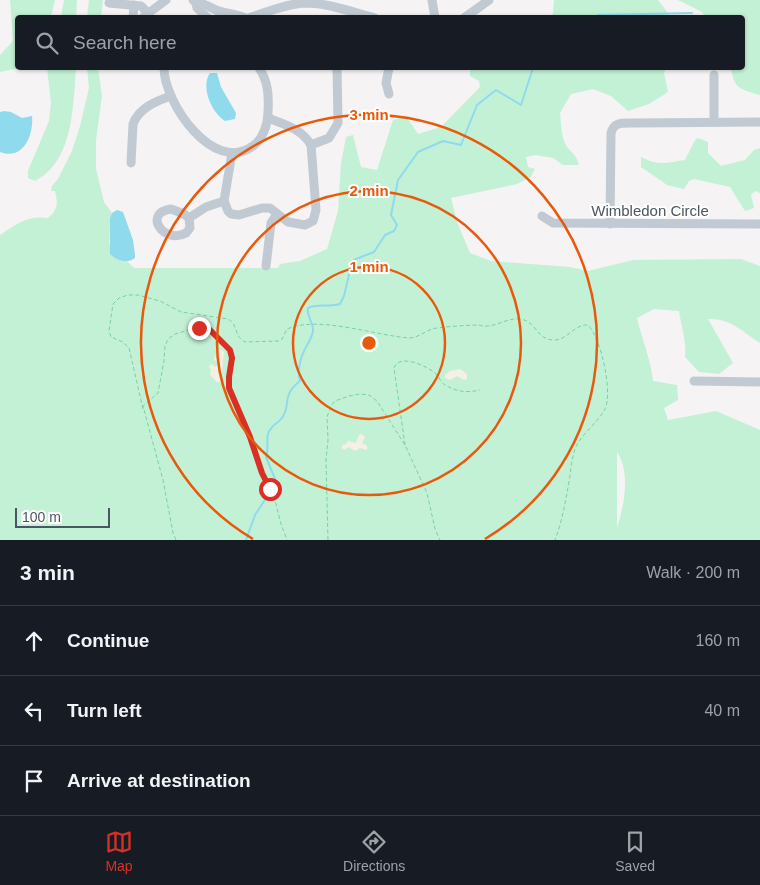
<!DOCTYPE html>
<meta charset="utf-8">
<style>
body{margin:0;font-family:Arial,sans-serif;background:#242831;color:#f1f3f6}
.scale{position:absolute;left:15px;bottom:12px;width:95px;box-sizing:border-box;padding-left:5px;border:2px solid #4a5661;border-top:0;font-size:14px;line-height:18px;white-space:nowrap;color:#4a5661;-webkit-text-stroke:4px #fff;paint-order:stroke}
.stop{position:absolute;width:15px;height:15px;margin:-11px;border:4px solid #d93025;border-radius:50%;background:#fff}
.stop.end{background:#d93025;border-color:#fff;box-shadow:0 1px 5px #0008}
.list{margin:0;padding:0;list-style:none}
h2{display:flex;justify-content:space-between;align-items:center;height:65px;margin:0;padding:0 20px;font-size:21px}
h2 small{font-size:16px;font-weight:400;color:#9ea1a6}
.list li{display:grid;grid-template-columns:32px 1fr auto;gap:15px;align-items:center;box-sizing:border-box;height:70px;padding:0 20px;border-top:1px solid #363941}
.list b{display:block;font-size:19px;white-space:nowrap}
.list em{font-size:16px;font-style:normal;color:#9ea1a6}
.icon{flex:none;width:28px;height:28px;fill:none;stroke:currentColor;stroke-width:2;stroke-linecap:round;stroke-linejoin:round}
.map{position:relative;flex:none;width:760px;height:540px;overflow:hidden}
.search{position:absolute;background:#171b24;box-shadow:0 1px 4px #0004;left:15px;right:15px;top:15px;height:55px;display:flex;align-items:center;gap:12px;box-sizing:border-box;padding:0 18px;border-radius:5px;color:#9ea1a6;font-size:19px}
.sheet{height:275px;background:#171b24}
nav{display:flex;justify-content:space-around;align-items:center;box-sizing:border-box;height:70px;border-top:1px solid #363941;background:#171b24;font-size:14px;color:#9ea1a6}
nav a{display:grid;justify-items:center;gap:2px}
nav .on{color:#d93025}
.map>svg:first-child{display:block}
.green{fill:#c3f1d5;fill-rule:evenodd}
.sand{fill:#f5f0e5}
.water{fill:#90daee}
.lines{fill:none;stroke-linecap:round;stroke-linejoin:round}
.stream{stroke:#90daee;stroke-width:2}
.path{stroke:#7ad0a6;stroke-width:1;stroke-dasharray:4 2.5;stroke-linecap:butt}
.minor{stroke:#c1cad2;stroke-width:9}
.route{stroke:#d93025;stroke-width:6}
.ring{fill:none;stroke:#e8590c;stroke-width:2.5}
.labels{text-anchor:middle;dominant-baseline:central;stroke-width:4;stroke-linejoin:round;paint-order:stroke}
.street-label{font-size:15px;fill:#4a5661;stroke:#fff}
.centre{fill:#e8590c;stroke:#fff;stroke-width:2.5}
.ring-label{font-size:15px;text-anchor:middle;font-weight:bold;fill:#e8590c;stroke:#fff;stroke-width:4;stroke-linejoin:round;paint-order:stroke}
</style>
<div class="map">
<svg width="760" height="540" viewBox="0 0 760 540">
<rect width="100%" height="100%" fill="#f5f3f3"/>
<g class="green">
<polygon points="10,0 55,0 51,17 18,18 18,68 41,68 14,69 0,72 0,55 13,41"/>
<polygon points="64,0 77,0 76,17 61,17"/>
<polygon points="89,0 103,0 101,17 87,17"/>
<polygon points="554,0 658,0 671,17 548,17 553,14"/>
<path d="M678,0H760V95C740,89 734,89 731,68H742V18L705,17L702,12Z"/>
<path d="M47,68H76C73,105 74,161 35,181L28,178V171L49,121L51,102Z"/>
<path d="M87,68H98L102,96L96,140V169L104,202L112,213C108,222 111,233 109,243L121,261H127L134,268H278L280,264L300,261L327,249L338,211L341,163L346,137L353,135L361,167L377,170L393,120L406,116L418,134L441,127L480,87L479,81L470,76V68H666L664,73L668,92L649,104L628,111L611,96L593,89L571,94L560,113C561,122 561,133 564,141C568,152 576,152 579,165H563L553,158L535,155L526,157L528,167L535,169L531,177L517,184L451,198L457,222L470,253L491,261L570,267L588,271L633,260L741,259L760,266V343C741,331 731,318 708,319L733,363L719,374L699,372L685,357C687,342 681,326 679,311L654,309L637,318C642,340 651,359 653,381L677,385L678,400L664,408L668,420L716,411L760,430V540H0V235C17,224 27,215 48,218C58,210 58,204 55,191H51L52,186L58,179L72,151L80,126L89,88ZM617,452C631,472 624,506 617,528Z"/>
<path d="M698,138L708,142V153L721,166L745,160L754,150L760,148V193L755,191L751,195L754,208L745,211L730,187L694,179L689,181L684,189L667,185L641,167V157C659,166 665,163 685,160L695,140Z"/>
</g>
<g class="sand">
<polygon points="219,350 222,350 224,352 221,381 218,383 210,375 211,370 209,367 211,364 215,367 218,365 218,362 214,360 214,358"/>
<polygon points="460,369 467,374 467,379 464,380 457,376 450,380 445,378 445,375 450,371"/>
<polygon points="361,434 365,437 362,443 367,446 367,450 360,448 355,451 349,447 344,450 342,448 342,445 346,444 348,441 356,443 359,435"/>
</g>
<g class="water">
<path d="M210,73H217L221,87L236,113L235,119L225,121C212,113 200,87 210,73Z"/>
<path d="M4,111L11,112L22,118L32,116C34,135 23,161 0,152V112Z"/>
<path d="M117,210L123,212L133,240L135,255V258C127,264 117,261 110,254V218L112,213Z"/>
</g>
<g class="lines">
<g class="stream">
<polyline points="597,18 598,15 692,13"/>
<path d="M246,540L255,515L276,483L275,479L266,457C269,449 266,441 268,434C270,426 277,424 281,419C292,407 280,396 300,381C297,372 300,358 305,349C308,343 312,338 313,331C314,322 306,317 308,308C315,304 330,307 340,304L344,296L352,262L356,259L374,252L385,235L394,231L397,225L391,215L398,180L418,152L443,141L461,145L477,105L496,90L521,105L533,68"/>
</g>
<g class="path">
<path d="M143,409L129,348L123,342L111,337L109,331L113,304L119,298L128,295H138L160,301L181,312L228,319C238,324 234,337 245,342L279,341L282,339L287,329C319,315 376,336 410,338C419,337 424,332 432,329C438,327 470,325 478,325C481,325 483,327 486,326C498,326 506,318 520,319C537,321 536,340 554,340C568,340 574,324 588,325C601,338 613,392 605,409C597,424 581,434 575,449C572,458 571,467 570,476C566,498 563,519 555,540"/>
<path d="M405,445L394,368C399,353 427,366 435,373C440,377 440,382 445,385C457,392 467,393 480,390"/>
<polyline points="176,540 173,533 163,480 143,406 158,393 164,361 165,346 168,339 175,334 192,329 205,328 211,331 230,350 232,358 229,377 229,388 251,437 262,473 274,496 281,524 287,540"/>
<polyline points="328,540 326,460 328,440 327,417 331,406 335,401 349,396 360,394 369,395 377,401 405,445 427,493 435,529 440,540"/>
</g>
<g class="minor">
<polyline points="193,0 196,3 197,8 208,18"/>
<polyline points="432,0 435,18"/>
<polyline points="109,3 141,6 148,13"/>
<path d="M196,3C203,2 209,7 216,10C225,14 235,13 245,18"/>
<polyline points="133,18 134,5"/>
<polyline points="142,18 166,0"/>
<path d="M248,18C267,12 286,4 305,3C328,3 352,12 375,18"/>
<polyline points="464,18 489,0"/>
<path d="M164,68C164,102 213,175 253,146C263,139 268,124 268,112C269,95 268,81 259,68"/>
<polyline points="389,68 386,83 389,94"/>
<polyline points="714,75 714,122"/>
<polyline points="311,145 329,138 338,123 337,68"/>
<path d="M232,153L224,201L228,211L231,214L239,215L262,208H270L288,222L305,225L313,221L316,210L311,145C302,129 284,124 268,118"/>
<path d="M131,163L133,124C139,108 156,101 171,96"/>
<path d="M171,209L184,214L189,218L190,228L186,233C164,245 142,213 171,209Z"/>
<polyline points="542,216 553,223 760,224"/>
<polyline points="189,218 206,207 224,201"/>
<path d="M610,224L611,133C614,121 624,123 635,123L760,122"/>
<polyline points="266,266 271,223 277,214"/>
<polyline points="694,381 760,382"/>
</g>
</g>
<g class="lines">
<polyline class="route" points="199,328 209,329 230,350 232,358 229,377 229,388 250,437 262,473 270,489"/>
</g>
<g class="ring">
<circle cx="369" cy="343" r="76"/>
<circle cx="369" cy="343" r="152"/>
<path d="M253 539A228 228 0 1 1 485 539"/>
</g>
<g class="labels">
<g class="street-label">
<text x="650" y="210">Wimbledon Circle</text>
</g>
</g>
<circle cx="369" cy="343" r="8" class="centre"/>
<g class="ring-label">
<text x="369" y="120">3 min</text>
<text x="369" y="196">2 min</text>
<text x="369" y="272">1 min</text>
</g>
</svg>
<div class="scale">100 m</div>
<div class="stop" style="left:270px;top:489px"></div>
<div class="stop end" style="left:199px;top:328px"></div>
<div class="search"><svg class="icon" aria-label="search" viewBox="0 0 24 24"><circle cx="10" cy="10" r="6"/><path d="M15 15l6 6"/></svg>Search here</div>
</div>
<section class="sheet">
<h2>3 min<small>Walk · 200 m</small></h2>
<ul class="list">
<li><svg class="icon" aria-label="ahead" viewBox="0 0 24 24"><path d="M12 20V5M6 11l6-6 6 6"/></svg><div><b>Continue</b></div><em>160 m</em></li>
<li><svg class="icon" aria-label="left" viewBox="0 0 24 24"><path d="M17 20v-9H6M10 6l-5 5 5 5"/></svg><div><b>Turn left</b></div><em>40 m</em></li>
<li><svg class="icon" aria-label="arrive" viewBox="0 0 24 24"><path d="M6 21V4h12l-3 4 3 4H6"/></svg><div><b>Arrive at destination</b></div></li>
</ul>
</section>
<nav>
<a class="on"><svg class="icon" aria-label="map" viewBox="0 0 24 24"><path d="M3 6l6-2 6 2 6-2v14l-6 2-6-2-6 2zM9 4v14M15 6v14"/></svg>Map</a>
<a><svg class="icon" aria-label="directions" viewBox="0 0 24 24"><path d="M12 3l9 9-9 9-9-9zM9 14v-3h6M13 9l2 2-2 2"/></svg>Directions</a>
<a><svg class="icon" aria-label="saved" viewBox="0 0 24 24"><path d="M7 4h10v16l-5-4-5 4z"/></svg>Saved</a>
</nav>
